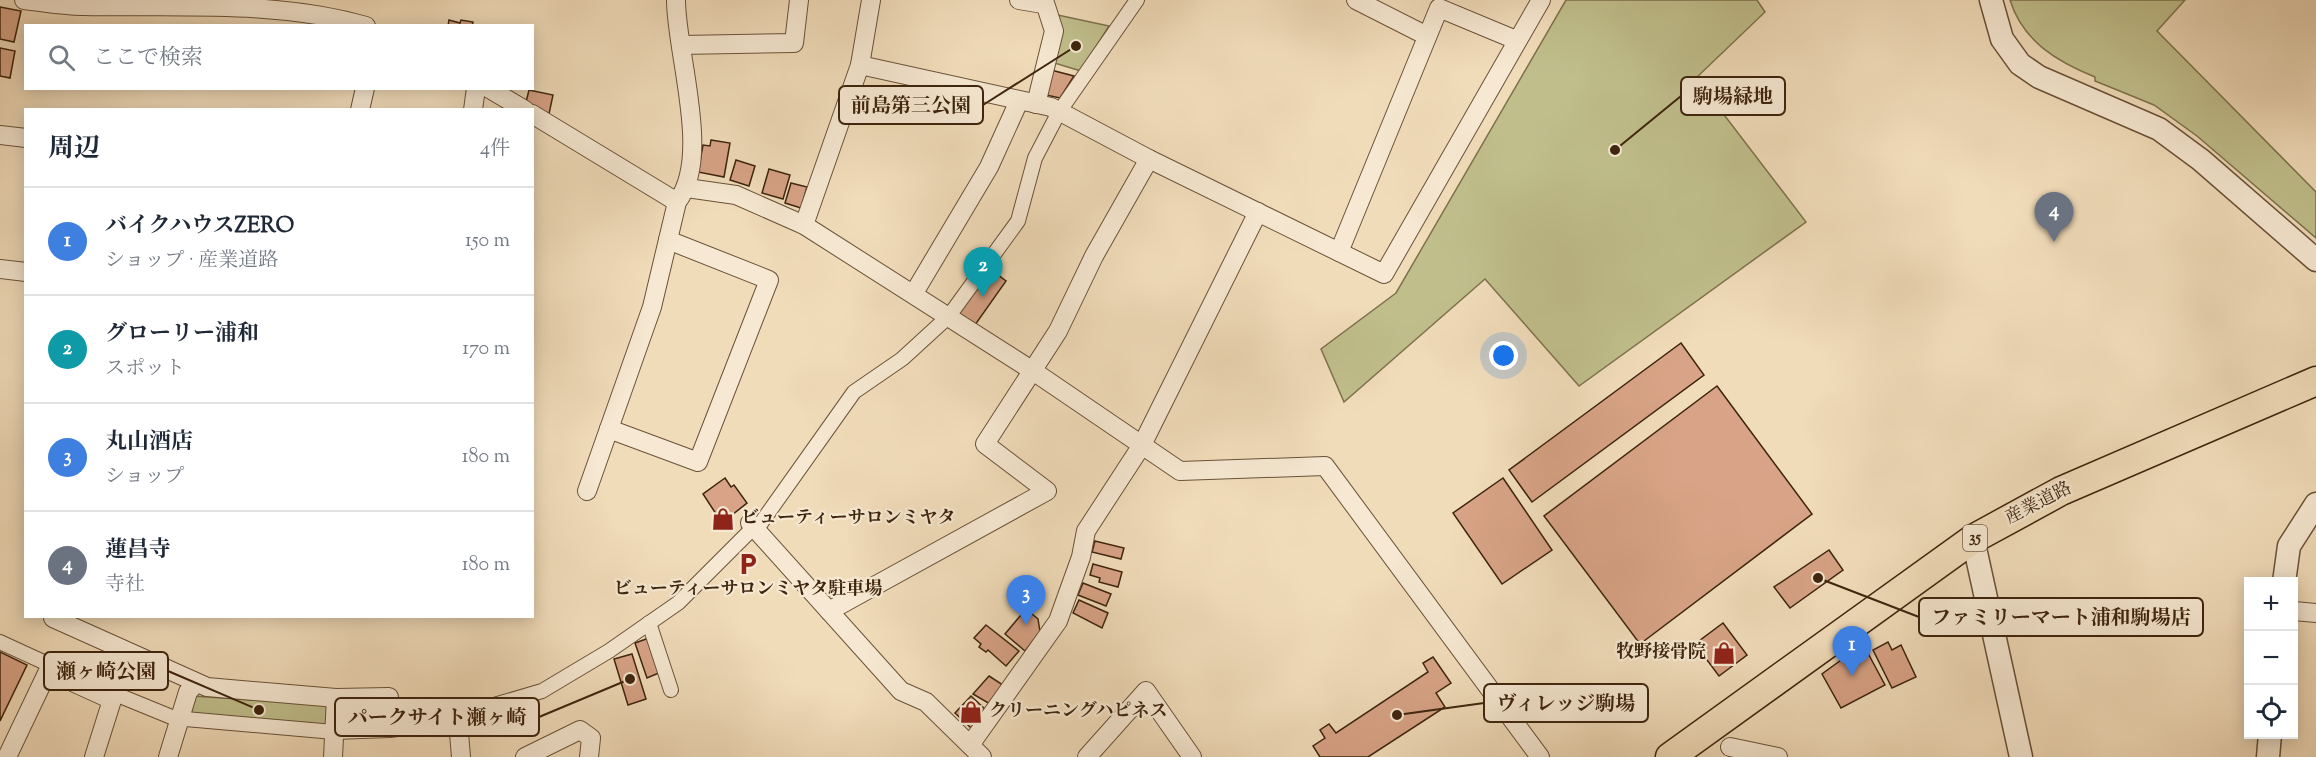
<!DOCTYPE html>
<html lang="ja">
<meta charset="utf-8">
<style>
body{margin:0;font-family:"Sorts Mill Goudy","Noto Serif JP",serif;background:#f6f6f7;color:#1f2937}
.controls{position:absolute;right:18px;bottom:18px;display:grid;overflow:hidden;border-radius:0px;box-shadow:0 3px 15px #0003}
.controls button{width:54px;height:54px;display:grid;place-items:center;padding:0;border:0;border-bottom:2px solid #e0e1e3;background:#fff;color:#1f2937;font:30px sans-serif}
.you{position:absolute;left:1504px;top:356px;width:21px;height:21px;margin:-15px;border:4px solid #fff;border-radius:50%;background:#1a73e8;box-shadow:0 0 0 9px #1a73e833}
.badge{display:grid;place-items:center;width:39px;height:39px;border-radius:50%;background:#8f2418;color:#fff;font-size:20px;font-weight:700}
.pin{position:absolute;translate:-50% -50px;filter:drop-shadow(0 2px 3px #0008)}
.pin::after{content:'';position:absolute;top:32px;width:21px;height:18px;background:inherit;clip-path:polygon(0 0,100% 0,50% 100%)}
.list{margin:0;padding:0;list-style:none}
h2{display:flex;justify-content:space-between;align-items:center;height:78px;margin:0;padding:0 24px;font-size:26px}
h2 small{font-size:20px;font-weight:400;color:#747a83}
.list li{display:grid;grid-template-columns:39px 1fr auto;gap:18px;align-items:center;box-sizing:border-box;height:108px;padding:0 24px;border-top:2px solid #e0e1e3}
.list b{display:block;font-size:22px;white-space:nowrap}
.list p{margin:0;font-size:20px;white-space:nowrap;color:#747a83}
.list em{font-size:20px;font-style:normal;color:#747a83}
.icon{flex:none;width:33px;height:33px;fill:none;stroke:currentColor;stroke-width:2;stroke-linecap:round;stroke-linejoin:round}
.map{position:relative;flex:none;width:2316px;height:757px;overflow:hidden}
.search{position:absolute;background:#fff;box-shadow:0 3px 15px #0003;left:24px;top:24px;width:510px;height:66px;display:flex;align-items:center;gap:15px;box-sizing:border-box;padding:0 21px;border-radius:0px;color:#747a83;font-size:22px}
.panel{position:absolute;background:#fff;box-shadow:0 3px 15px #0003;left:24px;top:108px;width:510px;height:510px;border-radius:0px}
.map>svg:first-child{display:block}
.green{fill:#c0bf8c;stroke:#7e724c;stroke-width:1.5}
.building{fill:#d8a386;stroke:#3d240d;stroke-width:1.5}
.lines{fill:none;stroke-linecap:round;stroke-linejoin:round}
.pedestrian-casing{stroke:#6a5238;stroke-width:16}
.minor-casing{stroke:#6a5238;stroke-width:20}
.tertiary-casing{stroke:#6a5238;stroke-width:25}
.primary-casing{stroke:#3d240d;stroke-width:31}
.pedestrian{stroke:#f6e8d2;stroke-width:14}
.minor{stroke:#f6e8d2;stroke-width:18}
.tertiary{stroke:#f6e8d2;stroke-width:22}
.primary{stroke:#f1dcba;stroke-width:28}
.labels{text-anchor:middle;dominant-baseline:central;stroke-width:4.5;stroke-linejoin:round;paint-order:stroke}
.shield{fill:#f6e8d2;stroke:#745f48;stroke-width:1.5}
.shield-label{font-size:16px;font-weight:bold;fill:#3d240d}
.street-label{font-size:18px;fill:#3d240d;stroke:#f6e8d2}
.poi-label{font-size:18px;font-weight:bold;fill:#3d240d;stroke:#f6e8d2;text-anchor:start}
.leader{fill:none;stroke:#3d240d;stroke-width:2}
.callout-dot{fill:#3d240d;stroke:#f6e8d2;stroke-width:2}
.callout{fill:#f6e8d2;stroke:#3d240d;stroke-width:2}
.callout-label{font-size:20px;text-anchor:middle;font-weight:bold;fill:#3d240d}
</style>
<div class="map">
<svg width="2316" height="757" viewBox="0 0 2316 757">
<rect width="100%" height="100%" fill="#f1dcba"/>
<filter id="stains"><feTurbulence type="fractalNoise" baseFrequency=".00333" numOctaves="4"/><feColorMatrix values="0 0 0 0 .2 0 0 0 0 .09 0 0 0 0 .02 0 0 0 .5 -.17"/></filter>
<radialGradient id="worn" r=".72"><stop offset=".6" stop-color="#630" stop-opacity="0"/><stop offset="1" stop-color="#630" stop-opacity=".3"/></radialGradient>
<g class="green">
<polygon points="1566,0 1757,0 1765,12 1696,78 1806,222 1579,386 1485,279 1344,402 1321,349 1396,293"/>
<path d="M2010,0H2185L2157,31L2316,192V238L2197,136L2154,105L2095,81V77C2058,62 2023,42 2010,0Z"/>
<polygon points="1053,14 1109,26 1081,71 1051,62"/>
<polygon points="193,696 327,705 329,728 187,716"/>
</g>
<g class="building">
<polygon points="0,7 21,11 14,42 0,39"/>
<polygon points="449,20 460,23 461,20 473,22 472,26 448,26"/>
<polygon points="0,48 15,51 10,78 0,76"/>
<polygon points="1051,70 1074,76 1060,98 1046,95"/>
<polygon points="529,90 553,95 549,114 526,102"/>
<polygon points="711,140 730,143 724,177 698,172 703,145 710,146"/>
<polygon points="736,160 755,166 749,186 730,180"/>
<polygon points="769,169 790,175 783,199 762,193"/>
<polygon points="791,183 807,187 801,208 785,203"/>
<polygon points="990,269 1006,281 975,325 959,314"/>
<polygon points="1681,343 1704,375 1532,502 1509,470"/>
<polygon points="1717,386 1812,514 1640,644 1544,516"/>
<polygon points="725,478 731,487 734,485 747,503 722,523 703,494"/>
<polygon points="1503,478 1552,550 1502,584 1453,513"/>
<polygon points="1095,541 1124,548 1121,559 1092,552"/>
<polygon points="1829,550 1843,570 1790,608 1774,587"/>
<polygon points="1093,564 1122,572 1118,587 1099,582 1100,578 1090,575"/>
<polygon points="1083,583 1111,594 1106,606 1078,595"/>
<polygon points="1079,600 1108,613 1102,628 1073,613"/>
<polygon points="1026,609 1038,619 1040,632 1025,651 1005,634"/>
<polygon points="1723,623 1747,655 1719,676 1695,644"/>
<polygon points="986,625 1019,651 1006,666 988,650 986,652 979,647 981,644 974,638"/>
<polygon points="649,638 661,672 647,678 635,643"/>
<polygon points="1888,642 1892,650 1901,645 1916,677 1892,688 1873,650"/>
<polygon points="1863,644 1885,685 1841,708 1822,674"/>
<polygon points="0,652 27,665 0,721"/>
<polygon points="632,654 646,699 628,705 614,659"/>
<polygon points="1433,657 1451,683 1436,693 1445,707 1368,757 1320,757 1313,746 1325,738 1320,730 1329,724 1336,733 1428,672 1423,663"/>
<polygon points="989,676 1003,685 990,704 973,694"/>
<polygon points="971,696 987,711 971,728 955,713"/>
</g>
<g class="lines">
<g class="pedestrian-casing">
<g id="pedestrian">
<polyline points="756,530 854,392 902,359 949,316 1018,221 1035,158 1059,112 1137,0"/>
<polyline points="649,623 671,690"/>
<polyline points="0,642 61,670"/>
<polyline points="103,689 174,718 334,732 390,730 458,721"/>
<polyline points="470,712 542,691 609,651 678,603 754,527"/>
</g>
</g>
<g class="minor-casing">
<g id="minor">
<path d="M24,0C43,2 64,6 83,6C176,8 276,0 366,26"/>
<polyline points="1019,0 1043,4"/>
<polyline points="1356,0 1427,36"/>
<polyline points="681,45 794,43 799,0"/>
<polyline points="860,65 1051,107 1149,159 1384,274 1541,0"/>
<polyline points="488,88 525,110"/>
<polyline points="1036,104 1054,31 1044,0"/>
<polyline points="360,110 365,88"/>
<polyline points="473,110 476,88"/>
<polyline points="532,114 677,202"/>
<polyline points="0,135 26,138"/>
<polyline points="687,188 736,195 804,225 1033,371 1180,471 1325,466 1540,757"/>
<polyline points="804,225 860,65 871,0"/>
<polyline points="1339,252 1439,8 1516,40"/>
<polyline points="0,269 26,272"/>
<polyline points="914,293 989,167 1019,101"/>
<polyline points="609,429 698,462 769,280 668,240"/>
<path d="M587,491L652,307L677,202C712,157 676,54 676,0"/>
<polyline points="750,523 901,691 926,702 982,757"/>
<polyline points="829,611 1047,491 985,444 1058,331 1094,256 1149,159"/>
<polyline points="2294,611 2316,613"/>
<polyline points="53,618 207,687 336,698 389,697"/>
<polyline points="458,721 461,757"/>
<polyline points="970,745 1058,621 1081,557 1086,531 1142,445 1258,212"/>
<polyline points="1730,747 1778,757"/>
<polyline points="7,757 48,671 112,700 94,757"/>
<polyline points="168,757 188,692 196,683"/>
<polyline points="333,757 336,698"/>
<polyline points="525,757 580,730 591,738 589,757"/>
<polyline points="1087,757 1146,691 1192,757"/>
</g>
</g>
<g class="tertiary-casing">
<g id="tertiary">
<polyline points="1991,0 2002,39 2020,64 2039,77 2159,129 2201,160 2316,260"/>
<polyline points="1973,539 2021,757"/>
<polyline points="2284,582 2289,546 2316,504"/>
<polyline points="2268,757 2270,734"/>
</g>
</g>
<g class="primary-casing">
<polyline id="primary" points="1670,757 1973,539 2061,491 2316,381"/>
</g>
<use href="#pedestrian" class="pedestrian"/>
<use href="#minor" class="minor"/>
<use href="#tertiary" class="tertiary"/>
<use href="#primary" class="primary"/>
</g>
<defs>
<g id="shop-bare" transform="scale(1.8)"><path d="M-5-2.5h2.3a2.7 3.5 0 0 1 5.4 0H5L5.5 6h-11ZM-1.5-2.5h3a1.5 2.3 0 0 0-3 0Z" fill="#8f2418" stroke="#f6e8d2" stroke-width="2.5" paint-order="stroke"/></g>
<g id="parking-bare" transform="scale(1.8)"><path d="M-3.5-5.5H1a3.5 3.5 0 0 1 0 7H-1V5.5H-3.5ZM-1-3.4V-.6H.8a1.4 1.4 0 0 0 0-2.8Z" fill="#8f2418" stroke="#f6e8d2" stroke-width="2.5" paint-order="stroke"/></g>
</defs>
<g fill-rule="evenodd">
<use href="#shop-bare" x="723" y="519"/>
<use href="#parking-bare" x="748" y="564"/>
<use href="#shop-bare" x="1724" y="653"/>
<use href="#shop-bare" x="971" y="712"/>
</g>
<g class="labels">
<rect class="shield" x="1963" y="525" width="24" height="26" rx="4.5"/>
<g class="shield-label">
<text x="1975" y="538">35</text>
</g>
<g class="street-label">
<text transform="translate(2039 504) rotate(-27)">産業道路</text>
</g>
<g class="poi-label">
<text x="741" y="519">ビューティーサロンミヤタ</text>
<text x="748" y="590" text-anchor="middle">ビューティーサロンミヤタ駐車場</text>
<text x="1706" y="653" text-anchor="end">牧野接骨院</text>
<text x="989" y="712">クリーニングハピネス</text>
</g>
</g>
<path class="leader" d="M1615 150L1681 96M1076 46L983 105M1818 578L1919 617M259 710L168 671M1397 715L1484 703M630 679L539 717"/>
<g class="callout-dot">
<circle cx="1615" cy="150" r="6"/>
<circle cx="1076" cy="46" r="6"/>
<circle cx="1818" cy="578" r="6"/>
<circle cx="259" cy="710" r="6"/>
<circle cx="1397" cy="715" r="6"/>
<circle cx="630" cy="679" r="6"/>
</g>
<g class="callout">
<rect x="1681" y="77" width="104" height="38" rx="6"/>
<rect x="839" y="86" width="144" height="38" rx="6"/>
<rect x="1919" y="598" width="284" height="38" rx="6"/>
<rect x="44" y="652" width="124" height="38" rx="6"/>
<rect x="1484" y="684" width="164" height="38" rx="6"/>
<rect x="335" y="698" width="204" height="38" rx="6"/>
</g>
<g class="callout-label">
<text x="1733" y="103">駒場緑地</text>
<text x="911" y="112">前島第三公園</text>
<text x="2061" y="624">ファミリーマート浦和駒場店</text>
<text x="106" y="678">瀬ヶ崎公園</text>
<text x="1566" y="710">ヴィレッジ駒場</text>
<text x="437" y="724">パークサイト瀬ヶ崎</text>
</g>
<rect width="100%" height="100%" filter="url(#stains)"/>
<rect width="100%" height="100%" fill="url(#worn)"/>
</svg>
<div class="controls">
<button>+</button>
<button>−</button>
<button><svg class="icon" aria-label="locate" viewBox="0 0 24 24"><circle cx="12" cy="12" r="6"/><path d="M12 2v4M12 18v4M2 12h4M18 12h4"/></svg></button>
</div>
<div class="you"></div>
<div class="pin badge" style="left:1852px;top:676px;background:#3f7fe0">1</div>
<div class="pin badge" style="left:983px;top:297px;background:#0f9aa8">2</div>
<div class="pin badge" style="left:1026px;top:625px;background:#3f7fe0">3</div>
<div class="pin badge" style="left:2054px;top:242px;background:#6b7280">4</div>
<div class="search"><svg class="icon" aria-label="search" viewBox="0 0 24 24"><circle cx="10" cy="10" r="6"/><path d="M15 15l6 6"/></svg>ここで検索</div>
<section class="panel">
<h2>周辺<small>4件</small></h2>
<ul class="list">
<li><span class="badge" style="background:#3f7fe0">1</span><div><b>バイクハウスZERO</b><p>ショップ · 産業道路</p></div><em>150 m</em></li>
<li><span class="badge" style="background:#0f9aa8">2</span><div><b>グローリー浦和</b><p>スポット</p></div><em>170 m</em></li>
<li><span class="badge" style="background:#3f7fe0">3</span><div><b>丸山酒店</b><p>ショップ</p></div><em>180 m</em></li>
<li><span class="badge" style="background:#6b7280">4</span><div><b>蓮昌寺</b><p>寺社</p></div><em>180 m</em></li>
</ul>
</section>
</div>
